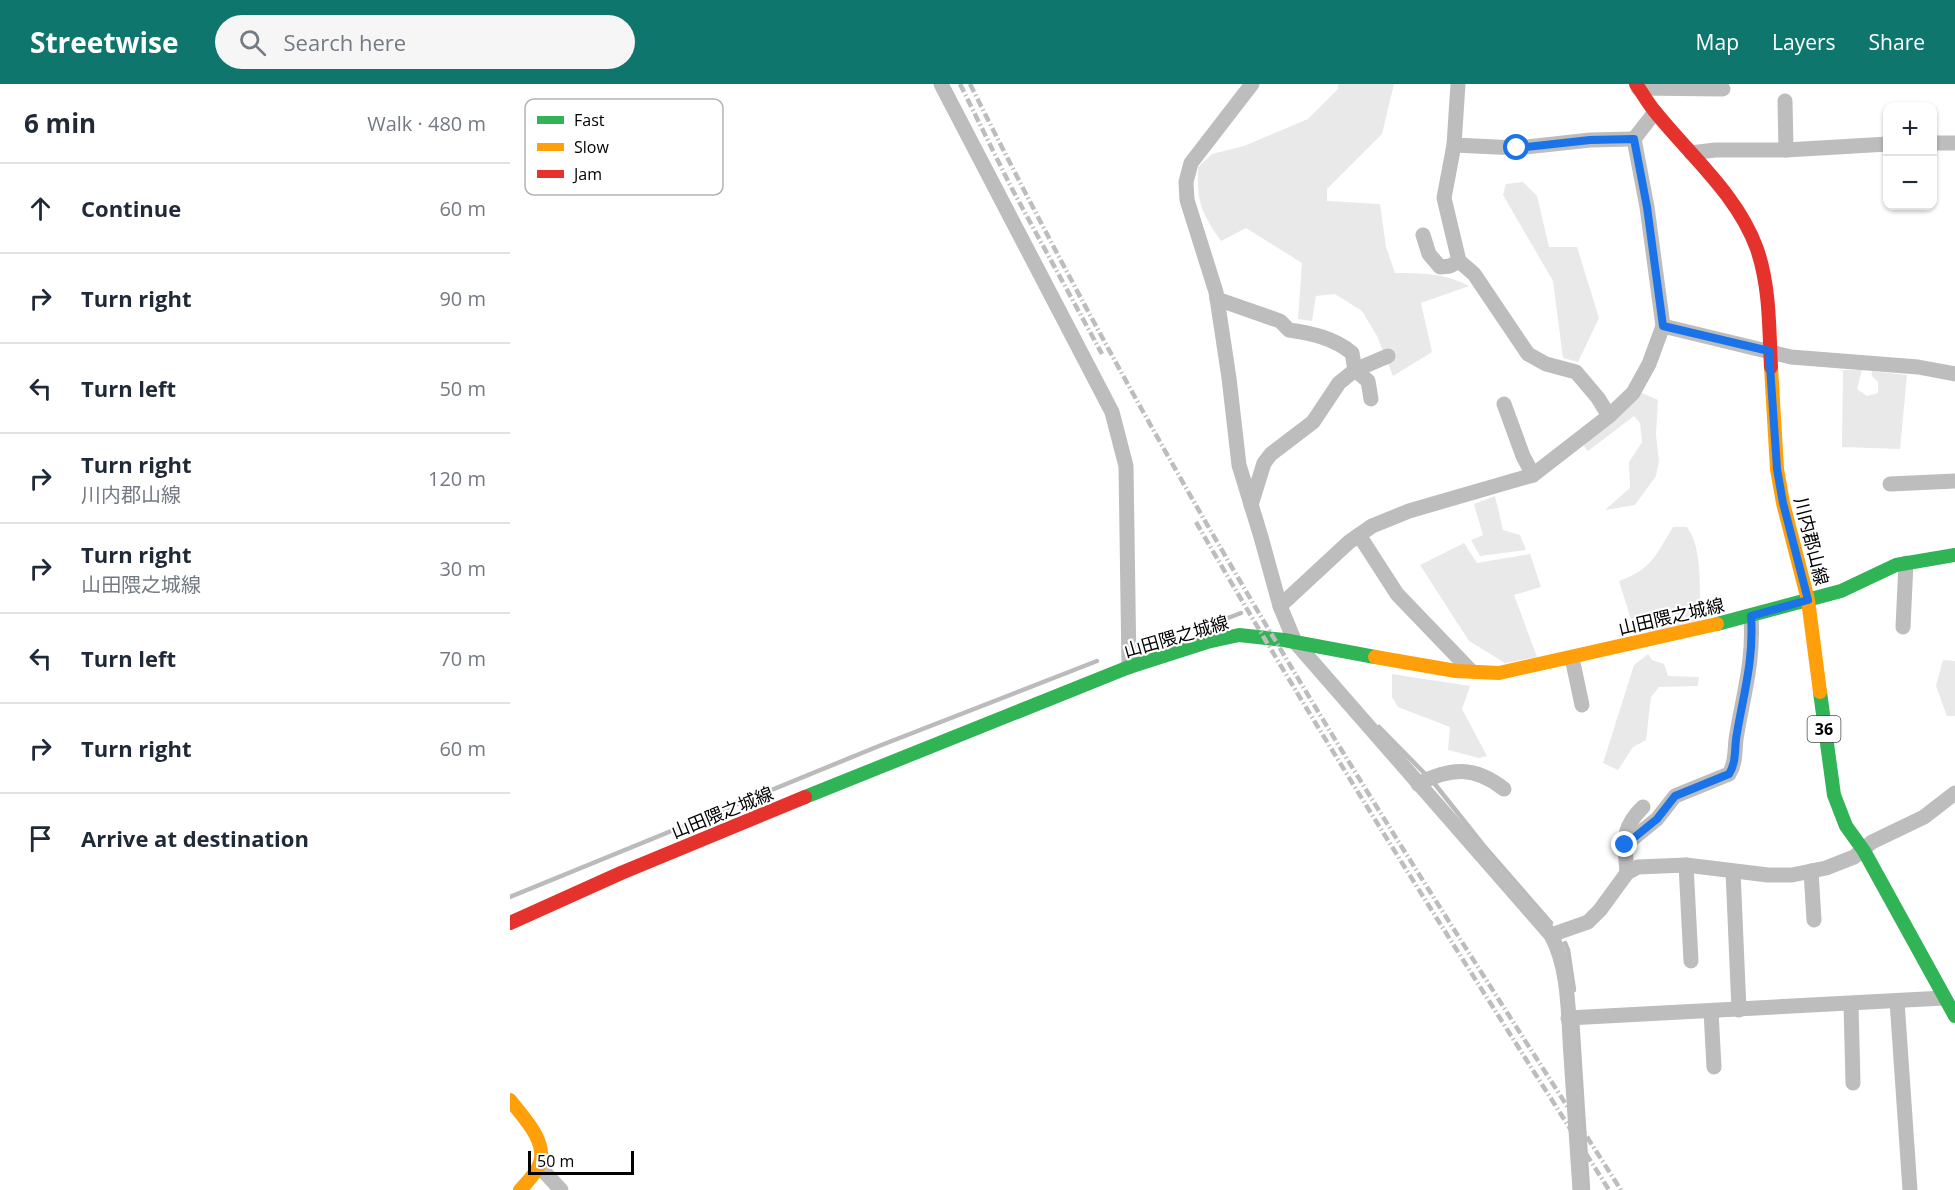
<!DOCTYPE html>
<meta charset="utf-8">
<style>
body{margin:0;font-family:"Open Sans","Noto Sans JP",sans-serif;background:#f6f6f7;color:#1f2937}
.controls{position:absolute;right:18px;top:18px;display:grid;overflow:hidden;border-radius:12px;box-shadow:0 2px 4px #0004}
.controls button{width:54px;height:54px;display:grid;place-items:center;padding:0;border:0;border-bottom:2px solid #e0e1e3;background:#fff;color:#1f2937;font:30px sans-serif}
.scale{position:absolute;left:18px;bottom:15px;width:106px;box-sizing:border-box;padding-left:6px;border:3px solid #000;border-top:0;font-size:16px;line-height:21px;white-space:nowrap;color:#000;-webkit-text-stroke:4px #fff;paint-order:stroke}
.stop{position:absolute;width:18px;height:18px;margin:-14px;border:4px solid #1a73e8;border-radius:50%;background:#fff}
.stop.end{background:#1a73e8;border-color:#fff;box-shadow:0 2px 6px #0008}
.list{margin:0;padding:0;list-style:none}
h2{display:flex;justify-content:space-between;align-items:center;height:78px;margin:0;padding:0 24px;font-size:26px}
h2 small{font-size:20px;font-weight:400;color:#747a83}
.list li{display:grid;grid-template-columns:39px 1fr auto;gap:18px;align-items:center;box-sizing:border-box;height:90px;padding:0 24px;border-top:2px solid #e0e1e3}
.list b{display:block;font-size:22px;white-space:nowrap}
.list p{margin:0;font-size:20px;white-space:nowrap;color:#747a83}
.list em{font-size:20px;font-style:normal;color:#747a83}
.icon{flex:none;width:33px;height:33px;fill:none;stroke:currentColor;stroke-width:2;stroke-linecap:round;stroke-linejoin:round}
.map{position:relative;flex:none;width:1445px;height:1106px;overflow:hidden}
header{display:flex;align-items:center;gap:36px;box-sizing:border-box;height:84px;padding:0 30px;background:#0f766e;color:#fff}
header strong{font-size:28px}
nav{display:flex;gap:33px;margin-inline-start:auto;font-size:21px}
.search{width:420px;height:54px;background:#f6f6f7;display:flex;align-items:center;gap:15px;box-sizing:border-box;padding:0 21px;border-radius:33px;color:#747a83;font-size:22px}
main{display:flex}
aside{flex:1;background:#fff}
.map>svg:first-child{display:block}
.green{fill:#e9e9e9}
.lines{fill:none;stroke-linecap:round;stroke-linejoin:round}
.stream{stroke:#bbb;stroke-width:4.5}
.street{stroke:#bdbdbd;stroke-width:15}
.fast{stroke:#30b455;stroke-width:14}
.slow{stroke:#ff9f0a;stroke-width:14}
.jam{stroke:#e5322d;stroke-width:14}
.rail{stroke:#bdbdbd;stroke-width:4.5;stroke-dasharray:9 3 1.5 3;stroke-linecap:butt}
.route{stroke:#1a73e8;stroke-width:8}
.labels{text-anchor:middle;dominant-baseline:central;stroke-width:4.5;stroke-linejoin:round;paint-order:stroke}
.shield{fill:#fff;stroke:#4c4c4c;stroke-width:1.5}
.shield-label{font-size:16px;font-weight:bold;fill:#000}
.street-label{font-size:18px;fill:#000;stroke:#fff}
.key{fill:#fff;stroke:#b2b2b2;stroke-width:1.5}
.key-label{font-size:16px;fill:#000}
</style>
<header>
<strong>Streetwise</strong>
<div class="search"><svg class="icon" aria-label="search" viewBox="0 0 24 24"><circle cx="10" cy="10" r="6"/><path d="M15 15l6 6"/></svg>Search here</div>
<nav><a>Map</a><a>Layers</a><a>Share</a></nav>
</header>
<main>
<aside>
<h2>6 min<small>Walk · 480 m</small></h2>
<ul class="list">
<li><svg class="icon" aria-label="ahead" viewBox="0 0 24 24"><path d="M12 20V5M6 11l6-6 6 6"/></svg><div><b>Continue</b></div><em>60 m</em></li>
<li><svg class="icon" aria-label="right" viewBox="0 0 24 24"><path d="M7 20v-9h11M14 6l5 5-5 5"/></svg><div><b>Turn right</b></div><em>90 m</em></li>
<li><svg class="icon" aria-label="left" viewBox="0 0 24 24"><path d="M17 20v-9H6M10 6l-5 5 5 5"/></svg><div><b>Turn left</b></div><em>50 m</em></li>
<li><svg class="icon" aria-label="right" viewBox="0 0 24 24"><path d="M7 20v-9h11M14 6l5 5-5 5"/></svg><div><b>Turn right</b><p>川内郡山線</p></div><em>120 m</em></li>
<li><svg class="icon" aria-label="right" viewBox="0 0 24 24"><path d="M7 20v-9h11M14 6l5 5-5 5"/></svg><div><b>Turn right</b><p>山田隈之城線</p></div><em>30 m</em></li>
<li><svg class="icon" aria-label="left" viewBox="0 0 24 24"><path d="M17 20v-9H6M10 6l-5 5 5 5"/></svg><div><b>Turn left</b></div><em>70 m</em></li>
<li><svg class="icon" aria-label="right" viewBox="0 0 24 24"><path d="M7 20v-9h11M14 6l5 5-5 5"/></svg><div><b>Turn right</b></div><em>60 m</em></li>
<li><svg class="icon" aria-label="arrive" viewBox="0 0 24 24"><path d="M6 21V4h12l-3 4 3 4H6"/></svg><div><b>Arrive at destination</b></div></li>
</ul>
</aside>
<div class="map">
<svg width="1445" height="1106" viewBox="0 0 1445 1106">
<rect width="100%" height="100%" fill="#fff"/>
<g class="green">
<path d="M828,0H884L872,50L817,105V117L870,120L876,163L885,189C911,189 935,189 959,202L911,219L922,268L883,292L867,252L852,227L825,210L806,212L802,237L788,235L792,179L736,144L711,157C691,128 687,119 688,83L702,70L734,62L798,35L828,5Z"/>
<polygon points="1013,98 1027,112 1039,163 1067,163 1089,234 1068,278 1053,274 1043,197 993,111 996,100"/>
<polygon points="1333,286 1352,286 1347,305 1357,312 1368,309 1368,298 1362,292 1362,287 1397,291 1390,365 1332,363"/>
<polygon points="1132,309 1148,316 1146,351 1149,377 1146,392 1125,421 1095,426 1120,404 1119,378 1132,358 1130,339 1124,332 1078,367 1073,361"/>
<polygon points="985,412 993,446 1010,451 1016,466 970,472 961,456 973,451 964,420"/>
<path d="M1163,443H1177C1194,466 1189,511 1190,540L1142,549L1123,542L1109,497C1142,485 1146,471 1163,443Z"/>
<polygon points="954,459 967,479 1020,470 1031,503 1004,511 1027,573 995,579 959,557 910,481"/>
<polygon points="1138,570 1142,576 1154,580 1158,592 1189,593 1188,602 1149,603 1141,613 1136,656 1123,663 1108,686 1093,679 1124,581"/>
<polygon points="1433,576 1445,577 1445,632 1437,632 1426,602"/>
<polygon points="882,590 960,602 952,625 977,672 969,674 938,666 940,643 888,623 882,613"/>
</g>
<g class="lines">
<g class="stream">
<polyline points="710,537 731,529"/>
<polyline points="869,643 924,699 974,762 1041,839"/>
<polyline points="0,813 369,662 587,577"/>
<polyline points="1055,859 1058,866 1064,906"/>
<polyline points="1067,935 1078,1106"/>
</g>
<g class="street">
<polyline points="431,0 602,328 616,382 619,583"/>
<path d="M742,0L681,79L676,98L677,116L706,208L719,294L729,381L751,453L770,522L785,558L1041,851C1060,886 1058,933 1061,972C1064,1017 1067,1061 1070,1106"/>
<polyline points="948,0 944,61 1007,64 1080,56 1124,55"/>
<polyline points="1128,4 1213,5"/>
<polyline points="1275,17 1276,66"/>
<polyline points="1422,59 1445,59"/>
<polyline points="944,61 934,114 949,177 964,190 1018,270 1036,280 1066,288 1088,314 1099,332"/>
<polyline points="1181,69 1205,66 1276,66 1378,60"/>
<polyline points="913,151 919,170 930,183 940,182 949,177"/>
<path d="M707,215L770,237L779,246C801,249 824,254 842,269L845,286L858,297L861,315"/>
<polyline points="1153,242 1281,273 1408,283 1445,290"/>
<polyline points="994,320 1013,372 1023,391"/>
<polyline points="1380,400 1445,397"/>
<polyline points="741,421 754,379 761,370 803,338 829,299 845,286 878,272"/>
<polyline points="849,451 887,510 961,587"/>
<polyline points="770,522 839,458 862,442 899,427 1023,391 1099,332 1123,309 1139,280 1153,242 1137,123 1124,55 1145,28"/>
<polyline points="1393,543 1396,479"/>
<polyline points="1062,574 1072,621"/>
<path d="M908,700C941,683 965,682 994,705"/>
<path d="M1115,761L1147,735L1165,712L1219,690C1227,678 1224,663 1227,649C1234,608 1244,576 1241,532"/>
<polyline points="1176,781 1181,877"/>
<polyline points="1223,787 1229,926"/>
<polyline points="1301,787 1304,836"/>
<path d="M1117,789C1115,759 1110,745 1133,723"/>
<polyline points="1041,851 1078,838 1090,826 1117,789 1128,783 1176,781 1258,791 1282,791 1316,784 1344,773 1362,758 1414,733 1445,709"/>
<polyline points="1387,917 1400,1106"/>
<polyline points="1341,920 1343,999"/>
<polyline points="1201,927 1204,983"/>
<polyline points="1058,934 1434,914"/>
<polyline points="29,1082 51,1106"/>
</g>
<g class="fast">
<polyline points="1207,540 1331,507 1386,481 1445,471"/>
<polyline points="1310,608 1324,711 1336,742 1354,767 1445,932"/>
<polyline points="295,713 619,583 697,558 729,551 774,556 865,573"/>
</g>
<g class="slow">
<polyline points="1261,283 1267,385 1273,419 1298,516 1310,608"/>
<polyline points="865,573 946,587 989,589 1207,540"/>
<path d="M0,1016C12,1032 37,1056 30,1079C27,1089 17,1098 10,1106"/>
</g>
<g class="jam">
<path d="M1126,0C1133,10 1139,21 1147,30C1182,73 1228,112 1247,165C1260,203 1259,244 1261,283"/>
<polyline points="0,839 111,789 295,713"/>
</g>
<g class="rail">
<polyline points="450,0 501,103 592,270"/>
<path d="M460,0C557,194 662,385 774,571C882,752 997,928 1111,1106"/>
<path d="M686,438C817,665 959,885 1099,1106"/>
</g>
</g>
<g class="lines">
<path class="route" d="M1007,64L1080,56L1124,55L1137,123L1153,242L1259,267L1267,385L1273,419L1298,516L1241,532C1244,575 1234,608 1227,649C1224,663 1227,678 1219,690L1165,712L1147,735L1115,761"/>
</g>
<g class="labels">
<rect class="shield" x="1297.5" y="632" width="33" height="26" rx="4.5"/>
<g class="shield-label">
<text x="1314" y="645">36</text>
</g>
<g class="street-label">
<text transform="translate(1302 457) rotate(76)">川内郡山線</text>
<text transform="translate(1161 532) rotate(-13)">山田隈之城線</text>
<text transform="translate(666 552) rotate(-16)">山田隈之城線</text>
<text transform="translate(212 728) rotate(-22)">山田隈之城線</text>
</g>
</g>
<rect x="15" y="15" width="198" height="96" rx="9" class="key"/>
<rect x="27" y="32" width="27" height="8" fill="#30b455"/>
<rect x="27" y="59" width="27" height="8" fill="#ff9f0a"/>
<rect x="27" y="86" width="27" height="8" fill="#e5322d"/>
<g class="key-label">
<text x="64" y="42">Fast</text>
<text x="64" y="69">Slow</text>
<text x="64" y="96">Jam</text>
</g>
</svg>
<div class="controls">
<button>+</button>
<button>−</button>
</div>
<div class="scale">50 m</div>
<div class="stop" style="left:1007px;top:64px"></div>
<div class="stop end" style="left:1115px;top:761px"></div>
</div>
</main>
